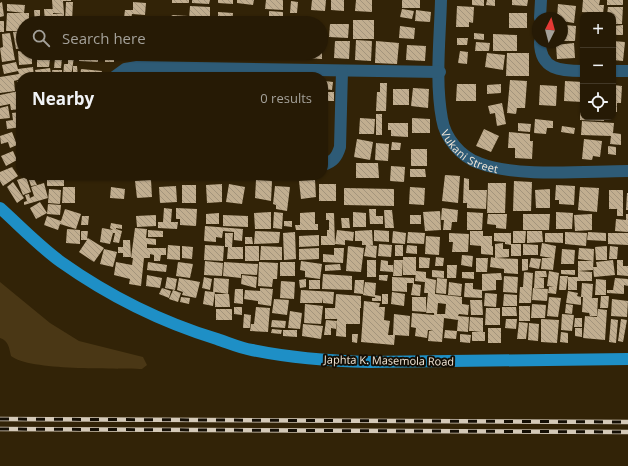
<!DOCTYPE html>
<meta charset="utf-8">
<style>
body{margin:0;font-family:"Open Sans",sans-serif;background:#322713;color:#f1f3f6}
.controls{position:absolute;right:12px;top:12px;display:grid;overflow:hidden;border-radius:8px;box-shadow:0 1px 3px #0004}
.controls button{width:36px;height:36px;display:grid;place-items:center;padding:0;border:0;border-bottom:1px solid #423827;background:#261a05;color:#f1f3f6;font:20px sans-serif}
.compass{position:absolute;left:532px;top:12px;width:36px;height:36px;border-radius:50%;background:#261a05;box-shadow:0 1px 3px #0004;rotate:6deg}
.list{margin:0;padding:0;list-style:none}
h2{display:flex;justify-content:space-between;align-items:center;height:52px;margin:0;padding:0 16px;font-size:17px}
h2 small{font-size:13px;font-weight:400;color:#a4a19a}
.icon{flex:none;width:22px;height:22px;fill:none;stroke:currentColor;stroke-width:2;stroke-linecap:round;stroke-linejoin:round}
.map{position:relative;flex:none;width:628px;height:466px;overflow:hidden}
.search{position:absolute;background:#261a05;box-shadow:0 1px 3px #0004;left:16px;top:16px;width:312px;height:44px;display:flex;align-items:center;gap:10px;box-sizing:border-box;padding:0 14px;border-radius:22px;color:#a4a19a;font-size:15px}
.panel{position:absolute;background:#261a05;box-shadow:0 1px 3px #0004;left:16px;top:72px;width:312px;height:108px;border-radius:16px}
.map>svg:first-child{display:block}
.green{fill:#4a3715}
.building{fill:url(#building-back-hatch);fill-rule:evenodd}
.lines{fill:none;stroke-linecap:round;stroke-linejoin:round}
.minor{stroke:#2e5b76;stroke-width:12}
.major{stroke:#1e8fc6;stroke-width:12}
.rail-casing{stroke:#d4c9b8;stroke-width:4.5}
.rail{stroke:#140e04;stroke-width:3;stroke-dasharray:9;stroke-linecap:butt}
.labels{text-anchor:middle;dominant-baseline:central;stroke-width:4;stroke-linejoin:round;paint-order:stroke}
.street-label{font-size:11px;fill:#f2e7d8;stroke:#140e04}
</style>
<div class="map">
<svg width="628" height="466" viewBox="0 0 628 466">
<defs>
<pattern id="building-back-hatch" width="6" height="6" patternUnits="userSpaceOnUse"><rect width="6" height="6" fill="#c1ae90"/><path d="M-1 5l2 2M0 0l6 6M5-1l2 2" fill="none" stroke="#a3947c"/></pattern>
</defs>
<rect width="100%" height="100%" fill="#322307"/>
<path class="green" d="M0,282L50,323L79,341L143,357L147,365L142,369C115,368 29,371 11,356C9,348 9,341 0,338Z"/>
<g class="building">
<polygon points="52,0 71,0 71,1 63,1 64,13 53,13"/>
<rect x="172" y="0" width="17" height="3"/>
<polygon points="192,0 210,0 209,4 192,3"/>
<polygon points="218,0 233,0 233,4 218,3"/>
<polygon points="237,0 254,0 253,5 237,3"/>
<polygon points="266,0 283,0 283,10 265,9"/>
<polygon points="312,0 326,0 325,11 311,10"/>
<polygon points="331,0 344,0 344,11 331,10"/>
<polygon points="356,0 372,0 372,12 355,11"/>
<rect x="402" y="0" width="18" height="8"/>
<polygon points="472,0 484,0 484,6 472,5"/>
<polygon points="487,0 495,0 495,6 486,5"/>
<polygon points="512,0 528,0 527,6 512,5"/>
<polygon points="583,0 600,0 599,5 604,5 603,14 582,12"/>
<rect x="607" y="0" width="16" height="5"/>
<polygon points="291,1 298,2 297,13 290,13"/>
<polygon points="2,2 4,16 0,17 0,3"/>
<polygon points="66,2 73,2 72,21 65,21"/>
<polygon points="133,2 146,3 145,15 132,14 131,19 124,18 125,10 133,10"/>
<polygon points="7,4 25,5 24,13 7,11"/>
<polygon points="558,4 576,6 574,23 562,21 562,18 557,18"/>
<polygon points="190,6 210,7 210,20 189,19"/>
<polygon points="457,6 474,7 473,23 469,22 469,27 456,27"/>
<polygon points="608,7 623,7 622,24 613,24 613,15 607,15"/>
<polygon points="44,9 53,9 53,14 64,13 64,23 45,22"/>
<polygon points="402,9 414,11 412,19 400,17"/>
<polygon points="34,10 40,10 40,23 35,23"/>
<polygon points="416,10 431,12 430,22 415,21"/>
<polygon points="269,11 283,12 283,18 269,17"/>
<polygon points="218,12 233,13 232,23 218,23"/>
<polygon points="7,13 29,13 29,23 23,23 23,31 6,31"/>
<rect x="509" y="13" width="18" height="15"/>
<polygon points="173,15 188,16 188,23 170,23 171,16"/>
<polygon points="134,18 144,19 143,23 134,23"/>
<polygon points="148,18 164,20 164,18 169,18 169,23 148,23"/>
<polygon points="287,20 303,21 303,23 287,23"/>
<rect x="353" y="20" width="21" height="19"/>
<rect x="0" y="21" width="4" height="11"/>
<polygon points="101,21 116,22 116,23 101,23"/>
<polygon points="330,24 349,24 348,38 329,37"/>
<polygon points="565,25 576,26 575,41 564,41"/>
<polygon points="623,25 623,35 613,35 613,26"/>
<polygon points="400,26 415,28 414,39 399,38"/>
<polygon points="21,31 23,48 16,49 13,32"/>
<polygon points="10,33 15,60 2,62 0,48 3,47 2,34"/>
<polygon points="474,33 484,34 484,40 474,39"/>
<polygon points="493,34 517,35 517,51 493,51"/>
<polygon points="457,38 468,38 467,45 457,45"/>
<polygon points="356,40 372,41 371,61 355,60"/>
<polygon points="335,41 350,41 349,59 334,58"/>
<polygon points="376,41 399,43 397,64 375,63"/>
<polygon points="613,41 625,42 623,61 613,60"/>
<polygon points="476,42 490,43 489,51 475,51"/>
<polygon points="574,43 575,58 557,59 556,45"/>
<polygon points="407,45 426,46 425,61 406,60"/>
<polygon points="18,51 32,53 32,64 19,65"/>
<polygon points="460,51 468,52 467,64 458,63"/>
<polygon points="37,53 46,53 46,56 38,56"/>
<polygon points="80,53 114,53 114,62 105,62 105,59 98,58 98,62 79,61"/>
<polygon points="121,53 137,53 137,57 128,57 128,55 121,55"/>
<polygon points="195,53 209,53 209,59 194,58"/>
<polygon points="230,53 255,53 254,57 230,56"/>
<polygon points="288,53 301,53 300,60 288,59"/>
<polygon points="306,53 322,53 322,59 306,58"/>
<polygon points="487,53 505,55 503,70 485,67"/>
<polygon points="507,53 529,53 529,76 506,76"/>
<polygon points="68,57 74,57 71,77 63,77 64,64 68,64"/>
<polygon points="37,58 50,59 49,67 37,67"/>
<polygon points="55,58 62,58 61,68 54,68"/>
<polygon points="16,62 18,69 33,67 34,77 21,77 21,79 14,81 15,91 0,93 0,77 19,74 18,71 4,74 2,65"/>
<polygon points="73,66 77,66 78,77 73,77"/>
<polygon points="50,68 51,74 36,76 35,70"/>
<polygon points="81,69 102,71 102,77 80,77"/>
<polygon points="52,70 62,70 62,77 53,77"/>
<polygon points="510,80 527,81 525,108 517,108 516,114 507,113"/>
<rect x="17" y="81" width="4" height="10"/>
<polygon points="325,81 333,82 332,90 324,89"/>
<polygon points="565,81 583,82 583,102 564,101"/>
<polygon points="380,83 387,83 386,111 376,111 377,92 380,92"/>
<polygon points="457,84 476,84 476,101 456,101"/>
<polygon points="501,84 501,93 487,94 487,85"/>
<polygon points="540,85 557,86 556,106 539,105"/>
<polygon points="613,85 622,86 621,103 617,103 617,112 613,112"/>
<polygon points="413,88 429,89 428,108 411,106"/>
<rect x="393" y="89" width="16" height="16"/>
<polygon points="19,91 19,94 21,94 21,109 11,110 10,104 0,106 0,95"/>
<rect x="327" y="92" width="7" height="9"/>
<polygon points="323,103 327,104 327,118 323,118"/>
<polygon points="502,103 506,124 497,126 495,113 490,114 488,106"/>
<polygon points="8,106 10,118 0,119 0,108"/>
<polygon points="580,110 583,110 583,117 604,117 604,121 580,120"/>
<polygon points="21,112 21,127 7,129 6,121 13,120 12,113"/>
<rect x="376" y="114" width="6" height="21"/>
<polygon points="360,118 375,119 374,134 359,134"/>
<polygon points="412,118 430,119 430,133 412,133"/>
<polygon points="535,119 553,121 553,128 547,128 546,134 534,133"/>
<polygon points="582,121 614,123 613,133 621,134 621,145 610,144 611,136 581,135"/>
<rect x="323" y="122" width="2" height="15"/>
<polygon points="388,123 408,123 408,137 391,136 391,130 388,130"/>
<polygon points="518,123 531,124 530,132 518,131"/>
<polygon points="562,126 575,128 574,134 561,132"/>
<polygon points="21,128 21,140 16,140 16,129"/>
<polygon points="484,129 499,136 491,152 476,146"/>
<polygon points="12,132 17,145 10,148 8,142 1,144 0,136"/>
<polygon points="509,132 530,134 530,141 533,141 532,159 515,158 515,148 508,148"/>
<polygon points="357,139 373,142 370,160 354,157"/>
<polygon points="584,139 602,141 600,157 593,156 592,160 582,159"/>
<polygon points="392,142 401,143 400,150 391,150"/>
<polygon points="376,143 389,144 388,161 375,160"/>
<polygon points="608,146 616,147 616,155 608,154"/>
<rect x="411" y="149" width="16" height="17"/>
<polygon points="13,151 17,160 6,166 1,156"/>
<polygon points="356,163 378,163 379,178 356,178"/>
<polygon points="391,166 405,167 404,182 390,181"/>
<polygon points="12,167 18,176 3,186 0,181 0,172"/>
<polygon points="410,169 425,169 426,177 410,177"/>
<rect x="47" y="175" width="17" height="11"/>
<rect x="65" y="175" width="12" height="5"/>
<polygon points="80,175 100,175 100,179 80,178"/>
<polygon points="445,175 460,176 458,203 442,201"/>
<polygon points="26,177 31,192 23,195 17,180"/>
<polygon points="464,178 469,179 469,190 487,190 486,209 467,208 467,203 463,203"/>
<polygon points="34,179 37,185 31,186 29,180"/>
<polygon points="151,180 152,197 137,198 135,181"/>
<polygon points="256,180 272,181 271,201 255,198"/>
<polygon points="315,180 316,197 301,199 299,181"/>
<polygon points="514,181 532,182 531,211 513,211"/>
<polygon points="13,182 24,198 17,203 7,187"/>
<polygon points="44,183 48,198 24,205 24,202 27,201 25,195 29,194 30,198 34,196 31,187"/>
<polygon points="488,183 506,183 505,213 487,213"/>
<polygon points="222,184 222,202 207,203 206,185"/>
<polygon points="229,184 245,187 242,204 226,202"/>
<rect x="319" y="184" width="17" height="17"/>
<rect x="182" y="185" width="14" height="18"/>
<polygon points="556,185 575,186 574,205 559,204 559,200 555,200"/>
<polygon points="176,186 177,202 160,203 159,187"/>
<polygon points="275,186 290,187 287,211 276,209 276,205 273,204"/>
<polygon points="63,187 75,187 75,203 62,203"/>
<polygon points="111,187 125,189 124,199 110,198"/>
<polygon points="410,187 425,188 424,205 409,204"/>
<polygon points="580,187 599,188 597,212 578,210"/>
<polygon points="344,188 394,189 394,206 344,205"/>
<polygon points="49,189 61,190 60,204 48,203"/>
<polygon points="550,189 550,208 536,208 535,190"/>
<polygon points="609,190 623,190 623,216 617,216 617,209 609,209"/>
<polygon points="627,193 628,193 628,210 626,210"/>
<polygon points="40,202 47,213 36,219 30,208"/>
<polygon points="48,204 61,205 60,215 47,214"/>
<polygon points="164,208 172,209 171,222 178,222 177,229 158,228 158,222 163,222"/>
<polygon points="176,208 197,209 196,226 180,225 180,219 176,219"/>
<polygon points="442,208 458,210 457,222 452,222 451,230 443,230 444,220 441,220"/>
<polygon points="65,209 81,214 76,229 60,224 58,230 44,225 47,216 61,221"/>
<polygon points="369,209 376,209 376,216 383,216 383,224 370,224"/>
<polygon points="384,210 392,210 394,228 385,228"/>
<polygon points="440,211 441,230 425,231 423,212"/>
<polygon points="271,212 271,229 255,229 254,213"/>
<polygon points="274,212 283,213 282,229 273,228"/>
<polygon points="315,212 315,224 318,224 318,230 296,230 295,225 300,225 300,213"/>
<polygon points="353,212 366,213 366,227 353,227"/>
<polygon points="467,212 483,213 482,230 467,230"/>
<polygon points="556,212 573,213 572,229 556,229"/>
<polygon points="219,213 219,224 206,224 206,214"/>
<polygon points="326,213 334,213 335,245 321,245 321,236 327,236 327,230 329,230 329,220 326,220"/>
<polygon points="488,214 507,214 506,229 496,228 496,225 487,224"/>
<polygon points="523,214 550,214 549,230 523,230"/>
<polygon points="592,214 592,230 575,231 574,215"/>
<polygon points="626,214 628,214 628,232 615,231 616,219 626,220"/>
<polygon points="156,215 156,226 137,227 136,216"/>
<polygon points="223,215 248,216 248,227 223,226"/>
<rect x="410" y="215" width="11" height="9"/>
<polygon points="82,216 89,216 88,225 81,225"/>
<polygon points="341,218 349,218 350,228 342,228"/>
<polygon points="284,221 292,221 292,227 284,226"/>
<polygon points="111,223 122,225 122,229 116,228 116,229 122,231 119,243 113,242 115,233 113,233 110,244 100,242 102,228 113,230 110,228"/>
<polygon points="205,226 243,229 242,241 234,240 234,232 223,231 222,238 216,237 216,242 204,241"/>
<polygon points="135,228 147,229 146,238 156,239 156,245 147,244 147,248 166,248 166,255 161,255 160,261 154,261 154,255 150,254 150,258 144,258 141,286 129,284 130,279 114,275 116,262 132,265 133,258 131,258"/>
<polygon points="67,229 80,230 80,244 66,243"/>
<polygon points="148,230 163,231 163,237 148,237"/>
<polygon points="337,230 354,232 353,241 345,240 345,245 335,244"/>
<polygon points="372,230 373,245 369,245 377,246 376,258 364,256 366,245 362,245 362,241 355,241 355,231"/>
<polygon points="374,230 389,231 389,242 374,241"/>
<polygon points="81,231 88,231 87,239 88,238 104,248 94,262 79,252 87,240 81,240"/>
<polygon points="255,231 280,232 279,243 254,244"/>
<polygon points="393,231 406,233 405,244 392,243"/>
<polygon points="470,231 483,231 483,236 492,236 492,246 487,246 493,246 493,255 481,254 481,246 470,245"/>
<polygon points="513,231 526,231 525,243 513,243"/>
<polygon points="527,231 542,231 543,242 527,243"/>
<polygon points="295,232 296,259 284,260 283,233"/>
<polygon points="408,232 425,233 424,244 407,243"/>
<polygon points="565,232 587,233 586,246 565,244"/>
<polygon points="588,232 606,233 606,241 587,240"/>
<polygon points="225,233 233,233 232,247 243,247 243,259 227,259 228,247 225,247"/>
<polygon points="449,233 469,234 468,252 452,252 453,242 449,242"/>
<polygon points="494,233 511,233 511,245 505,244 505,242 494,241"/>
<polygon points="545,233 563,233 563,243 545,242"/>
<polygon points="608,233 628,233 628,245 608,244"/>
<polygon points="319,235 319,246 299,247 299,236"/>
<polygon points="426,236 440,237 439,255 425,254"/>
<polygon points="245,237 252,237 253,244 245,244"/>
<polygon points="123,240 130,240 131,257 123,257 123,253 118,253 118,247 123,247"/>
<polygon points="503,243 503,249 509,249 509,257 496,258 518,259 518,274 504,273 504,269 490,267 491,257 495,258 495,244"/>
<polygon points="542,243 556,246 553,270 541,269 542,258 552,258 540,256"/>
<polygon points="379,244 392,245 391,257 378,256"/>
<rect x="511" y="244" width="10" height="12"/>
<polygon points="523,244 538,245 538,255 523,255"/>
<polygon points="168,245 180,246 180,260 167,259"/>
<polygon points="205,245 224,246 223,261 204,260"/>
<rect x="395" y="245" width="8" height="11"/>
<polygon points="407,245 417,246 417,254 406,253"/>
<polygon points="182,246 193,247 192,259 182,258"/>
<rect x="245" y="246" width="14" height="15"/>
<polygon points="261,246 282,247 282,260 260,260"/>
<polygon points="348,246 364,248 361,272 346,271"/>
<polygon points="607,246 607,260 596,260 595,247"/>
<polygon points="610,246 618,247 617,259 609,259"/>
<polygon points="319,248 319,259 299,260 299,249"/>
<polygon points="334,248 344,248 343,263 323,262 323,254 334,255"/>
<polygon points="579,248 594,249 593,270 578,271 578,261 593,261 578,259"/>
<polygon points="104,249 117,252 113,267 100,264"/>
<polygon points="562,249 575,250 574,264 561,264"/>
<polygon points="462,255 473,256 472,267 461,265"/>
<rect x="403" y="257" width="13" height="18"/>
<polygon points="419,257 430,258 429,268 419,268"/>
<polygon points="436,257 444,258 443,266 435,266"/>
<polygon points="476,258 488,258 487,272 476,272"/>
<polygon points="531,258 541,259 539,269 529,267"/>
<polygon points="522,259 528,259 528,270 522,271"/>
<rect x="367" y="260" width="9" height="17"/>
<polygon points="381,260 388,261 388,265 393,265 393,272 380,271"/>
<polygon points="394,260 403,260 402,276 393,276"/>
<polygon points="613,260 615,275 594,277 593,267 597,267 596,262"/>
<polygon points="617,260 623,260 623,266 628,266 628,276 617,275"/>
<polygon points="205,261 223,263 222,276 204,275"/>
<polygon points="301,261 322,264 320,279 305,277 305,271 300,270"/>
<polygon points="148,262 167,265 166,272 147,270"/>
<polygon points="178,262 193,264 190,278 176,276"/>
<polygon points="224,262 258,264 257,275 241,274 241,278 223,276"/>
<polygon points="259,262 278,263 277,279 273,279 272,287 258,286"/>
<rect x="280" y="262" width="15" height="14"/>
<polygon points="340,264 341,270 325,271 325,265"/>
<polygon points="447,265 457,265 456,278 447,278"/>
<polygon points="432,270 444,271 444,278 432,277"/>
<polygon points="561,270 575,270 575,275 561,274"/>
<path d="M416,271L426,272V278L436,280L435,294L462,297V304L469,305L468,315L459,314L458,316L469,317L468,332L457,331L458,320L444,318L442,342L428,341L429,331L433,330H428L427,338L415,336L416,328L411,327L412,313L434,315V313H426L428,293H424L425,282L415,281ZM438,303L446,304L445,314H437Z"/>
<polygon points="535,271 546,271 547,277 538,277 544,278 544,288 534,288"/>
<polygon points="549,271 559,273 556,294 548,293 549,287 554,287 547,286"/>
<polygon points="578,271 592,272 592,281 577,281 577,290 568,290 568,277 578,277"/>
<polygon points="462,272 474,272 474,279 462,278"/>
<polygon points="524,272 533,273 531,303 519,303 520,287 523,287"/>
<polygon points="501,273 502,280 496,280 496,290 482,291 482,274"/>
<polygon points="323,274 352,276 352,290 322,289"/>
<polygon points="147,275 162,278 160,288 146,286"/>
<polygon points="242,275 257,277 256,288 241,284"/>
<polygon points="379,275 388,275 387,281 379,280"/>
<polygon points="504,276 518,277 517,293 503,292"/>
<polygon points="560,276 568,276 566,290 559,290"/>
<polygon points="167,277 177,279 175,290 165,288"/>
<polygon points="204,277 212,279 210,290 202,288"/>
<polygon points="392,277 414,278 414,284 421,285 420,296 411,295 413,283 407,283 407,292 392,291"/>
<polygon points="179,278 200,282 196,298 182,295 183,292 177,290"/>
<polygon points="214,278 229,279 228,294 215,292 213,306 203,304 205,291 213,292"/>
<polygon points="437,278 447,279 446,294 436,293"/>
<polygon points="615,278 628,279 628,286 624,285 624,294 607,293 607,290 613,290"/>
<polygon points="306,279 306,287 300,288 299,280"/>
<polygon points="596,279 606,280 606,295 595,295"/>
<rect x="309" y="280" width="11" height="9"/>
<polygon points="355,280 364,280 363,294 354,293"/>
<polygon points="281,281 295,282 294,299 280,298"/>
<polygon points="365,282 376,283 375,295 381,296 381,301 372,301 372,298 375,298 375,297 363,295"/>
<polygon points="449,282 462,284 461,296 448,295"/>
<polygon points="465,283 473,283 473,289 482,290 482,298 464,297"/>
<polygon points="582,283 593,284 592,298 598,298 597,316 590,316 589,313 582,312 583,297 581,297 581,305 566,303 568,291 578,293 577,296 581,297"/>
<polygon points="162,288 171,291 169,298 159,294"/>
<polygon points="260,288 273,289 271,306 258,304 258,301 244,299 245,290 260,291"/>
<polygon points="533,288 548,289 547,301 532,300"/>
<polygon points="235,289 243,289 243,304 234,303"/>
<polygon points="173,290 181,293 178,302 169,299"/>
<polygon points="301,290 334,292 333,304 323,303 323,298 322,303 300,303"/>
<polygon points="392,292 405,294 404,306 391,304"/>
<polygon points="485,293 497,294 496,307 484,306"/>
<polygon points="215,294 229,294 230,307 215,307"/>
<polygon points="336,294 361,296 361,308 347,308 360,308 360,324 346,324 346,337 336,336 337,319 325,319 325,308 335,308"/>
<rect x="382" y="294" width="6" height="10"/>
<polygon points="504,294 517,295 517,306 503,306"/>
<polygon points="601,296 609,296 608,308 600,308"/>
<polygon points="181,297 190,298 189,304 180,302"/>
<polygon points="412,297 426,297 426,312 412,311"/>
<polygon points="549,297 561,298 558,317 547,316"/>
<polygon points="274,299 289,300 287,315 272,313"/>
<polygon points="612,299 628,301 627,317 611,316"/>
<polygon points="470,300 482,300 483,315 471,315"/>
<polygon points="364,301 380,303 379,307 385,307 384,320 390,321 388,335 393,335 394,314 410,316 409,336 395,335 394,345 361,342"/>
<polygon points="305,304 323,306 321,324 304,323"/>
<polygon points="532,304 546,305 545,318 531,318"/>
<polygon points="566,304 573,305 572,314 565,313"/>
<rect x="519" y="306" width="11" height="15"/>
<polygon points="234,307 242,307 242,315 234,314"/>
<polygon points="256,307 270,308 268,332 250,331 251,324 254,324"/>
<polygon points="502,307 516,307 517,316 502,316"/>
<polygon points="486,308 500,308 500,325 485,325"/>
<rect x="216" y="309" width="16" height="11"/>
<polygon points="598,309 607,310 605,340 583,338 585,316 597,317"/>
<polygon points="290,311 302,313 300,329 288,328"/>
<polygon points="244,314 251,315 250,328 243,328"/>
<polygon points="562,314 574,315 572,331 561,330"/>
<polygon points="470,317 483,318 483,332 485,332 485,341 472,341 472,332 481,331 469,331"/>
<polygon points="575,318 582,318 582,327 574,327"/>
<polygon points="506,319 517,319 516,329 505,328"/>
<polygon points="541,319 559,320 557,343 541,342"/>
<polygon points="611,319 618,320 616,343 609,342"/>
<polygon points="621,319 627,320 623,342 618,341"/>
<polygon points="272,320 286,321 285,328 271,327"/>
<polygon points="326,320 337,321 336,329 331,328 331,335 324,335"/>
<polygon points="519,322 528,323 526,339 517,339"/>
<polygon points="529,323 539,324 538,341 528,340"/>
<polygon points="303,324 323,326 321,339 302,336"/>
<rect x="488" y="328" width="13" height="15"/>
<polygon points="575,328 582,328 582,337 575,336"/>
<polygon points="272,329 282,330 281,334 271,333"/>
<polygon points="283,330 297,330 297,337 283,336"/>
<polygon points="445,330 457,331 456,339 444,338"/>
<polygon points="561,332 568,333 568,343 560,342"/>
<polygon points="352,334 358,334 357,343 352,342"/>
<polygon points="460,334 471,335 470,343 460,342"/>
</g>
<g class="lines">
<g class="minor">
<path id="s1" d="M441,0C440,39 435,81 442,119C445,138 461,157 479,163C518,178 586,171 628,171"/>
<polyline points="540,18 541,0"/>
<path d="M540,42C540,70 561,71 583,71"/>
<polyline points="613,71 628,71"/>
<polyline points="114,77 125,69 137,67 440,72"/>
<path d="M323,165C333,162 337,157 340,147L342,71"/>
</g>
<path class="major" d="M0,208C20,226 39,246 61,262C109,296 161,322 217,339C229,343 240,348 252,350C291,358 330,361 369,362L628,359"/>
<g class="rail-casing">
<g id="rail">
<polyline points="0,419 628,422"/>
<polyline points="0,429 628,432"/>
</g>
</g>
<use href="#rail" class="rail"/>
</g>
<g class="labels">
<g class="street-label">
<text stroke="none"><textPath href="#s1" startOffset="165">Vukani Street</textPath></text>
<text transform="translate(389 360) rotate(1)">Japhta K. Masemola Road</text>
</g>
</g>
</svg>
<div class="controls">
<button>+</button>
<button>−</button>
<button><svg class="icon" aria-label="locate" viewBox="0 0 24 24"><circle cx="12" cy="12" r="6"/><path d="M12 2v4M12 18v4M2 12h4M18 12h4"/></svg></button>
</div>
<svg class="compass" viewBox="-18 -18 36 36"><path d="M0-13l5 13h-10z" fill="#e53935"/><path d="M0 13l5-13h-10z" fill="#a4a19a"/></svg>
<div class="search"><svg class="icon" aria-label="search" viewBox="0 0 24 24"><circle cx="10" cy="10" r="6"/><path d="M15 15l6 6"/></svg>Search here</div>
<section class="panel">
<h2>Nearby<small>0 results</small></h2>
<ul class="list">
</ul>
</section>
</div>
